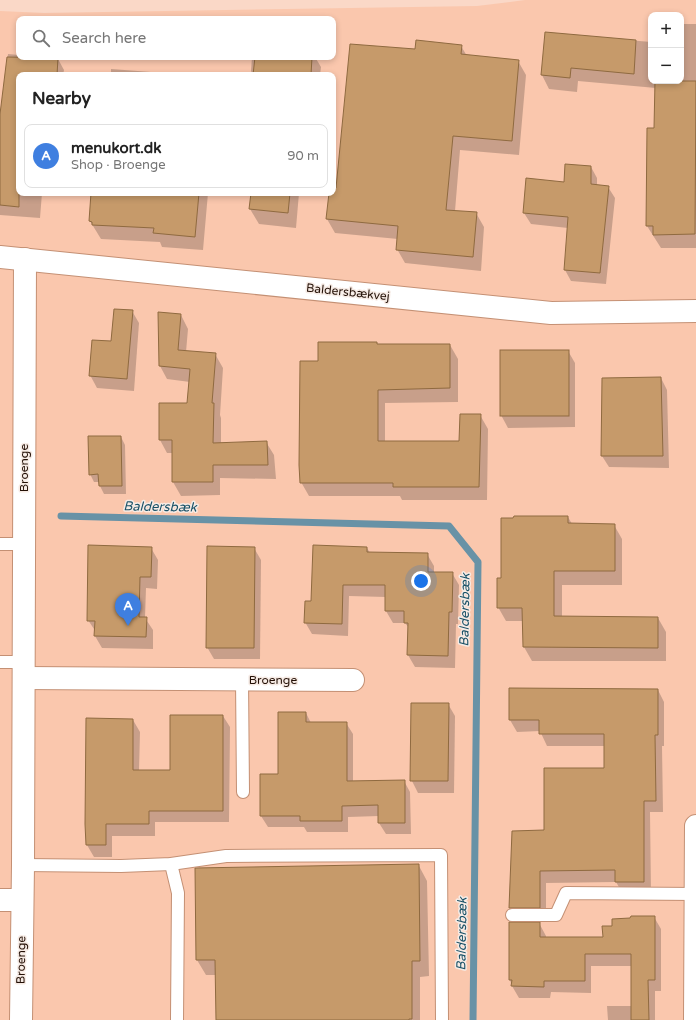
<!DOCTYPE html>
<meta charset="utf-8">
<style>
body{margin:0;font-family:"Varela Round",sans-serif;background:#f6f6f6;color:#222}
.controls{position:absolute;right:12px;top:12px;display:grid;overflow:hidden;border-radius:8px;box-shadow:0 2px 6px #0003}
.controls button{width:36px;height:36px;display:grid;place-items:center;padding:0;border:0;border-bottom:1px solid #e0e0e0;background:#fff;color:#222;font:20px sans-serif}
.you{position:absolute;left:421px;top:581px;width:14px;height:14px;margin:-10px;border:3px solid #fff;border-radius:50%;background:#1a73e8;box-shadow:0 0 0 6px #1a73e833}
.badge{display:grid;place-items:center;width:26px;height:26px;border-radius:50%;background:#007ca2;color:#fff;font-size:13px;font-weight:700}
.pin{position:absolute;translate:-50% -33px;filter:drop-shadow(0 1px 2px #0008)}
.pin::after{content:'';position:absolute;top:21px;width:14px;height:12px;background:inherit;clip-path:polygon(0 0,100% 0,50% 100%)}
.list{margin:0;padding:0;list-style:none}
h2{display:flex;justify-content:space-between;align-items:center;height:52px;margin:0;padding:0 16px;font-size:17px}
h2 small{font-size:13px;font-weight:400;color:#767676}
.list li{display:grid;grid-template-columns:26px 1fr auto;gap:12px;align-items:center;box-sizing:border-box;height:64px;margin:0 8px 8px;padding:0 8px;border:1px solid #e0e0e0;border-radius:8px}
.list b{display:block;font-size:15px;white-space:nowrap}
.list p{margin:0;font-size:13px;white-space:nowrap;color:#767676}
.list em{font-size:13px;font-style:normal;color:#767676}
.icon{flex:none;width:22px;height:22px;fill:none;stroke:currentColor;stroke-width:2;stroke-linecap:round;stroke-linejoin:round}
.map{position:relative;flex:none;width:696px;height:1020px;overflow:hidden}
.search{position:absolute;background:#fff;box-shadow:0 2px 6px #0003;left:16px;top:16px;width:320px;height:44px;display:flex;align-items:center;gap:10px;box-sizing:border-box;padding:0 14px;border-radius:8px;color:#767676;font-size:15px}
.panel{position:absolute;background:#fff;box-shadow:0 2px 6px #0003;left:16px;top:72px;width:320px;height:124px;border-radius:8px}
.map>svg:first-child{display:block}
.built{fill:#fac7ad;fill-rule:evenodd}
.shadow{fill:#0003}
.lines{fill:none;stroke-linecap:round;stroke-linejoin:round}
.stream{stroke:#6892a6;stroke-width:7}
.building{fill:#c69a6a;stroke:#8f6a40}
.lane-casing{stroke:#c49074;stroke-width:14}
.street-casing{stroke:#c49074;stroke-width:24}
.lane{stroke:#fff;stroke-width:12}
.street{stroke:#fff;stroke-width:22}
.labels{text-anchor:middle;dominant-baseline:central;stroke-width:3;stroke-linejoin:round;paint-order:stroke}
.street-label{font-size:12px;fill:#231006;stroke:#f6ebe5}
.water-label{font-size:13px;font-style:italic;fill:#195167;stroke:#f6ebe5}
</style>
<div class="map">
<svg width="696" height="1020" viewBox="0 0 696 1020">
<rect width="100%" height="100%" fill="#fad8c7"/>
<path class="built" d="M525,0H696V1020H0V11L44,13L477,6ZM651,15H681V81H651ZM19,19H333V57H19ZM19,75H333V193H19Z"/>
<g class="shadow">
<polygon points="255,16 287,19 255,19"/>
<polygon points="681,24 696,24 696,248 661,248 647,226 655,129 656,88 578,81 577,92 549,89 542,75 546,33 651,42 651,81 681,81"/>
<polygon points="461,46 467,56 518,61 526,75 519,155 460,150 455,211 476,213 484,227 481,271 405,263 397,249 398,239 335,233 327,219 330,193 333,193 333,189 337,189 416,50"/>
<polygon points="8,54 19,55 19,57 38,57 58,59 64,70 63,75 19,75 19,193 42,193 40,218 0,215 0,126"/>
<polygon points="252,57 315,57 321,67 320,75 253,75 251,71"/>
<polygon points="111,69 151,72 153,75 111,75"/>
<polygon points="591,167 597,178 597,186 608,187 615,198 606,284 571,281 565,270 568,228 531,224 524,213"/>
<polygon points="92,193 208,193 203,250 162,247 160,242 101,239 90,221"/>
<polygon points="252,193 299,193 296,228 259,224 250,209"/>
<polygon points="132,311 139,323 134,391 97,388 90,375"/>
<polygon points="181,315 188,329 186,352 215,354 223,368 220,415 221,418 221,444 266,442 274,455 276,479 220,478 220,495 181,496 173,482 173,453 167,453 160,440 188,404 190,382 167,379 160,366"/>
<polygon points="377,343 378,345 450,345 458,359 458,402 385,403 385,442 460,442 480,415 488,429 487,500 402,500 400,496 309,496 301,482 319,362"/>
<polygon points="568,351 575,363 575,427 508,428 501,415"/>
<polygon points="661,378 667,390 669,468 609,467 602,456"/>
<polygon points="121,437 125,445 126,494 104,494 100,486 99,482 94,482 90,474"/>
<polygon points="568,517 572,524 614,525 622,539 622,585 562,585 562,617 658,618 666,632 666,661 532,661 524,647 523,621 506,621 498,607 502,579"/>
<polygon points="151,548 158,560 157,589 146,588 145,618 153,630 153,649 102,648 95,636 96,632 88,620"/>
<polygon points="254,548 261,560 260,659 214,659 207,647"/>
<polygon points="367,548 370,553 427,554 434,566 434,573 452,573 459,585 458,624 456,624 455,668 415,667 408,655 409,628 405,623 393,623 386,611 386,597 349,596 348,636 312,634 305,622 312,602"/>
<polygon points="658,690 664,702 664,746 662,746 663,812 650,812 651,894 623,894 616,882 546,883 546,919 517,920 510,908 545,831 605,769 605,746 547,746 540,731 517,732 510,720"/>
<polygon points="412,704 448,704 455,716 454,793 418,793 412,781"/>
<polygon points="306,713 311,723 346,723 353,734 353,782 404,781 410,792 411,834 386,834 379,823 379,816 348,817 348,832 307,832 304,827 268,827 261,816"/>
<polygon points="223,716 230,727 229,822 155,822 155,836 112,836 112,857 94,857 87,845 86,824 133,720 140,732 139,771 171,771"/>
<polygon points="419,866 427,881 429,976 420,977 420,1020 217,1020 216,975 206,975 197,960"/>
<polygon points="654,917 661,929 661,991 655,991 655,1020 608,1020 607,1006 632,1006 632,966 591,966 591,993 551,992 550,998 519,998 512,986 510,980 510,923 539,923 546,936 546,938 604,938 613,927"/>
</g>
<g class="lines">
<polyline class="stream" points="61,516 449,526 478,562 473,1020"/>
</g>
<g class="building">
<polygon points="545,32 636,40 634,74 571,68 570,78 541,75"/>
<polygon points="416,40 462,45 461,54 519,60 512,141 453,136 446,210 477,212 473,257 396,250 398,226 326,219 329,193 333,193 333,188 336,188 350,44 415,49"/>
<polygon points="7,57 58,58 57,75 19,75 19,207 0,205 0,114"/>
<polygon points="255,57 312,57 311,75 253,75"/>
<polygon points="655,81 696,81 695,234 653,235 653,226 646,226 647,128 654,128"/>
<polygon points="565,164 591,166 591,184 609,186 600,273 564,270 568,217 523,213 526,178 564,182"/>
<polygon points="91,193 199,193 195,237 153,233 154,228 92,225 92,222 89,221"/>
<polygon points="251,193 290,193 288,213 249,209"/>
<polygon points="114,309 133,310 127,379 89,376 92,340 111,341"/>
<polygon points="158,312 181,314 178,350 216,353 212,403 214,403 213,443 267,441 268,465 213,465 213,482 172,482 172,440 159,440 159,403 187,403 190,369 159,366"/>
<polygon points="318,342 377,342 377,344 450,344 450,388 378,390 378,441 459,441 460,414 481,414 479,487 393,487 393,483 300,483 299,465 300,361 318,361"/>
<rect x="500" y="350" width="69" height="66"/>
<polygon points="661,377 663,456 601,456 602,378"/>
<polygon points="88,436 121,436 122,486 99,486 98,474 89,475"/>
<polygon points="514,516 568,516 568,523 615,524 615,571 554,571 554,616 658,617 658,648 523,647 522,608 497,608 497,578 501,578 501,518 513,518"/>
<polygon points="88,545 152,547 151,577 140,577 139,617 147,617 146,637 94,636 95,621 87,621"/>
<polygon points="313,545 367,547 367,552 428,553 428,572 453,572 452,612 449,612 448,656 407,655 408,623 404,623 404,611 385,611 385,585 343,585 342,624 304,623 305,601 311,601"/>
<polygon points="207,546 255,547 254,648 206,648"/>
<polygon points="509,688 658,689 658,735 655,735 656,801 644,801 644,882 615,882 615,870 540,871 540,908 509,908 512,831 544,830 544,768 604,768 604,734 539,734 539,720 509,720"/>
<polygon points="411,703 449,703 448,781 410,781"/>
<polygon points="278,712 306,712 306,722 347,722 347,781 405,780 405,823 378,823 378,805 342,806 342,821 300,821 300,816 260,816 260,774 278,774"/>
<polygon points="170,715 223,715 223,811 149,811 149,824 106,824 106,845 86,845 85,824 86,718 133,719 133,770 170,770"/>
<polygon points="419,864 420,961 412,961 412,1019 409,1019 409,1020 216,1020 215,960 196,960 195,868"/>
<polygon points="631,916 655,916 655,980 648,980 649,1020 631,1020 631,954 585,954 585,981 544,981 544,987 511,986 512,980 509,980 509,922 540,922 540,937 603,937 602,926 612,926 612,919 630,918"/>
</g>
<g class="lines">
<g class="lane-casing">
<g id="lane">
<polyline points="0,544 24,544"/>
<polyline points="0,662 24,662"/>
<polyline points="242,679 243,792"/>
<polyline points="171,864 178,893 177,1020"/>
<polyline points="23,865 121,866 171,864 226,856 441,855 442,1020"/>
<polyline points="512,915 556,915 566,893 696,894"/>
</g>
</g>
<g class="street-casing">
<g id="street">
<polyline points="0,257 551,313 696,311"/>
<polyline points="24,678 353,680"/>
<polyline points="0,900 22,900"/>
<polyline points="21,1020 23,865 25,259"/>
<polyline points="695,1020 696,826"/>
</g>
</g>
<use href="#lane" class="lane"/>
<use href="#street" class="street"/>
</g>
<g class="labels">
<g class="street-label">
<text transform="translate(348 292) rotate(6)">Baldersbækvej</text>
<text transform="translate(24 468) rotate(-90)">Broenge</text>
<text x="273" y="680">Broenge</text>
<text transform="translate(21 960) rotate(-89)">Broenge</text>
</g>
<g class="water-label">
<text transform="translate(160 507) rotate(1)">Baldersbæk</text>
<text transform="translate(465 610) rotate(-89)">Baldersbæk</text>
<text transform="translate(462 934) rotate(-89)">Baldersbæk</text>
</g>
</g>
</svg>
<div class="controls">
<button>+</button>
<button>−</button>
</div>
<div class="you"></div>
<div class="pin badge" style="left:128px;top:626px;background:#3f7fe0">A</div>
<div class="search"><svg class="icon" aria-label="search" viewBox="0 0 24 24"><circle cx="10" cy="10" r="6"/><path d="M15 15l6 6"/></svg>Search here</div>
<section class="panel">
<h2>Nearby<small></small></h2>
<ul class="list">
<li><span class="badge" style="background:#3f7fe0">A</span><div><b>menukort.dk</b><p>Shop · Broenge</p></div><em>90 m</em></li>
</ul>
</section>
</div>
